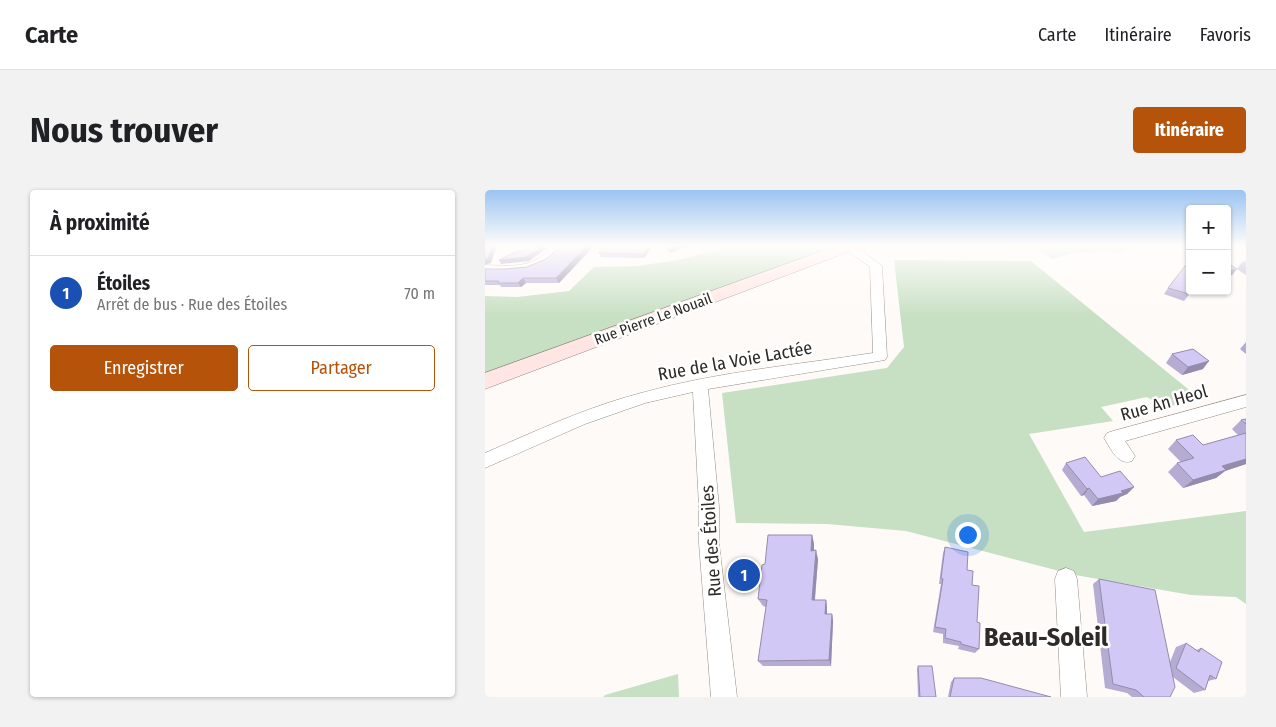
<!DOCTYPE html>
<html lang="fr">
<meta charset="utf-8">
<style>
body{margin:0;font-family:"Fira Sans Condensed",sans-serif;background:#f2f2f2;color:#202124}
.controls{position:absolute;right:15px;top:15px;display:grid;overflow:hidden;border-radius:5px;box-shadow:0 1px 4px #0004}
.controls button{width:45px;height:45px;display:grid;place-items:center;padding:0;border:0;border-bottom:1px solid #e0e0e0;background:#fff;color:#202124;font:25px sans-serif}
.you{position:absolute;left:482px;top:344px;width:18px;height:18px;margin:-12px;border:4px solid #fff;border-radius:50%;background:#1a73e8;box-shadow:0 0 0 8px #1a73e833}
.badge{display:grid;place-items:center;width:32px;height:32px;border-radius:50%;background:#b45309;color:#fff;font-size:16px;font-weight:700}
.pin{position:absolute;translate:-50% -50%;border:2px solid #fff;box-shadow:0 1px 5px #0006}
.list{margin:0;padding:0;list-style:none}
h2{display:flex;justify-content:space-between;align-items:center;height:65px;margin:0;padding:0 20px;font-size:21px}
h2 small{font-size:16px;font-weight:400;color:#757577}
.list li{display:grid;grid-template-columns:32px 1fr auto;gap:15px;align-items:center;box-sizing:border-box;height:75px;padding:0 20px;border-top:1px solid #e0e0e0}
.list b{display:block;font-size:19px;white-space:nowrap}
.list p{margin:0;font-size:16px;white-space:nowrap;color:#757577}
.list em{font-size:16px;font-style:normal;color:#757577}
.actions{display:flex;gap:10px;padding:15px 20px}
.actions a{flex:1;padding:11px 0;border:1px solid #b45309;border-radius:5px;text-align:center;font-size:18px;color:#b45309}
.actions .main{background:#b45309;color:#fff}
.map{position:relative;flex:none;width:761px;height:507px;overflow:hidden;border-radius:5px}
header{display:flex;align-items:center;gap:30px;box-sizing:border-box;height:70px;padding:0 25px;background:#fff;border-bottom:1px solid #e0e0e0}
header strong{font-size:24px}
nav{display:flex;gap:28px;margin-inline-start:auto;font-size:18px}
.intro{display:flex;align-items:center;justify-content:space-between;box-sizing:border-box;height:120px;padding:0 30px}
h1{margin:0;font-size:35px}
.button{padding:12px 22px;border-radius:5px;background:#b45309;color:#fff;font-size:18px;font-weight:700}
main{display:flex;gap:30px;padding:0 30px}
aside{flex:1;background:#fff;border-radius:5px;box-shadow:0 1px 4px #0004}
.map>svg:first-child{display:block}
.green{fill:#c7dfc3}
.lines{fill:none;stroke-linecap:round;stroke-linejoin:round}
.street-casing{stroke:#948c85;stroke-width:1}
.secondary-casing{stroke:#948c85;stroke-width:1}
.street{fill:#fff;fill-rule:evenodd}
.secondary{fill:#ffe6e4;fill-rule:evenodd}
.wall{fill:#b5acd4}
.shaded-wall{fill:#938cac}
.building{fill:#d2c8f6;stroke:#938cac}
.labels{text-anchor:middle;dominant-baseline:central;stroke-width:5;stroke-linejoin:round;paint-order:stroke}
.far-street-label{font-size:15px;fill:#2d2a27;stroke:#fff}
.street-label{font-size:18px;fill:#2d2a27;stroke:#fff}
.near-district-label{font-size:26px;font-weight:bold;fill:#2d2a27;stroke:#fff}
</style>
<header>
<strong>Carte</strong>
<nav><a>Carte</a><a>Itinéraire</a><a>Favoris</a></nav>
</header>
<div class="intro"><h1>Nous trouver</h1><a class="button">Itinéraire</a></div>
<main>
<aside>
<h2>À proximité<small></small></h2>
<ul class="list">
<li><span class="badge" style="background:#1a4fb4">1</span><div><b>Étoiles</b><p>Arrêt de bus · Rue des Étoiles</p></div><em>70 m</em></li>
</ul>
<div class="actions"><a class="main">Enregistrer</a><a>Partager</a></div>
</aside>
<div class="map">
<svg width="761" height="507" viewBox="0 0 761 507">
<rect width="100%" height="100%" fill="#fefaf7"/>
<g class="green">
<polygon points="244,56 345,56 343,59 0,185 0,106 32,107 84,101 109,77 153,76 193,70"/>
<polygon points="549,56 638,56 643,59 634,63 620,60 609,63 593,62 567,69"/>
<polygon points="409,70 546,71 714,208 680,218 662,207 616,217 628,231 544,244 599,342 761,321 761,414 751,407 706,405 590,385 421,341 342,334 251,333 237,203 402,178 419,157"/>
<polygon points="193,484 194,507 118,507 120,505"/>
</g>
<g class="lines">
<g class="street-casing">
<g id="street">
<path d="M69,56H81C57,85 34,83 0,81V75C33,76 43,79 69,56Z"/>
<path d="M359,56H370L397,76L402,167L400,170L223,199L234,317V353L252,507H226L214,353V317L208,202L160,213L100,234L0,278V263C51,241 102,217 156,203C231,182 311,175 388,163L385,77L360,59Z"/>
<path d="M761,205V217L640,251L650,266L647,271C633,276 626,259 619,248L622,243L628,241Z"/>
<polygon points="581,378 589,381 592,389 602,507 576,507 570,389 573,381"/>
</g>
</g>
<g class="secondary-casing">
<polygon id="secondary" points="351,56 374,56 371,59 0,199 0,183"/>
</g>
<use href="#street" class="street"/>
<use href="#secondary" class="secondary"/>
</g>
<g class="wall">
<polygon points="168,56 159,68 116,67 114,63"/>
<polygon points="177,56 204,56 185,63"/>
<polygon points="107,58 74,93 41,93 36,97 16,97 15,95 0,95 0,79 21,79 42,77"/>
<polygon points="761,71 761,85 752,79 747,85 742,86 742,73 752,79 757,72"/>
<polygon points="683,98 705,101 707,101 699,111 679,104"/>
<polygon points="761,152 761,164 755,159"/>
<polygon points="687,164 718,179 697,185 681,173"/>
<polygon points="761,229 761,274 740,281 731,288 698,298 683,282 692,273 696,272 683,259 691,250 718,255 753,245 747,239 756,230"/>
<polygon points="581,273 616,287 649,297 642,304 635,307 631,311 607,316 599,305 596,306 577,280"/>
<polygon points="327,345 329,354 329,360 333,369 330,410 341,410 342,418 342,424 347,424 348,431 346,476 278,476 273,471 281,417 278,416 273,409 280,374"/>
<polygon points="460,357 482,380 487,395 494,459 490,463 473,459 474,456 458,453 458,444 448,442 456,394 454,394 458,363"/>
<polygon points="614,389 685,472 691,457 701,453 711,460 716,458 731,489 723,491 720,500 709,503 688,487 685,507 647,507 642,503 620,498 608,394"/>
<polygon points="433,476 451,507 433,507 432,479"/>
<polygon points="469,488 566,507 463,507 466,492"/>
</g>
<g class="shaded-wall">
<polygon points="7,56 12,56 6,73 0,75 0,69"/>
<polygon points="58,56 65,56 44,71 16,74 14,70"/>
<polygon points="102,56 106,56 107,58 74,93 71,88"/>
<polygon points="164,56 168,56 159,68 158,64"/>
<polygon points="192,56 204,56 185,63 183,59"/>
<polygon points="752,79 747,85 742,86 742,81"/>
<polygon points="38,88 41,93 36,97 33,93"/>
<polygon points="724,171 718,179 697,185 703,177"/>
<polygon points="761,269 761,274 740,281 731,288 698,298 708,290 737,276"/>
<polygon points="649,297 642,304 635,307 631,311 607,316 613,309"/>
<polygon points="604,298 599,305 596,306 602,299"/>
<polygon points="327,345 329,354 329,370 326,361"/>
<polygon points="331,360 333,369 329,418 327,410"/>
<polygon points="341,410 342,418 342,431 340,424"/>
<polygon points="347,424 348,431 346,476 344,470"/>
</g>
<g class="building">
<polygon points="0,56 7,56 3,69 0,69"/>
<polygon points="42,56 58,56 41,67 14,70 33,61 37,61"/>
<polygon points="76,56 102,56 71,88 38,88 33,93 13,93 14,91 0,91 0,79 21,79 42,77 61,69"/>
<polygon points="120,56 164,56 158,64 114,63"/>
<polygon points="180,56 192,56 183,59"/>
<polygon points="742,73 752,79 742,81"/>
<polygon points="705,75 705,101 706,101 704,104 683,98 700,76"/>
<polygon points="708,159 724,171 703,177 687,164"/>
<polygon points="761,229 761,234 756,230"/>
<polygon points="761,243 761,269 737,276 741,280 708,290 692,273 709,268 691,250 708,245 718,255"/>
<polygon points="600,267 616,287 635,281 649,297 636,301 638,303 613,309 604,298 602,299 581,273"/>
<polygon points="283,345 327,345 326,361 331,360 327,410 341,410 340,424 347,424 344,470 273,471 282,410 273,409 277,375 280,374"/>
<polygon points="460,357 483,362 482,380 488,381 487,395 494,396 492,432 495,433 494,459 476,454 476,452 460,448 461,439 450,437 458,389 456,388"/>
<polygon points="614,389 670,400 690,497 685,507 659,507 651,500 628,494"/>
<polygon points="701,453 714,462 716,458 737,472 731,489 725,485 720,500 691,478"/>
<polygon points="433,476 447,476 451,507 435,507"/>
<polygon points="469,488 496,488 566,507 465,507"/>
</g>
<linearGradient id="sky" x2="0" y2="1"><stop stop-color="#9bc4f1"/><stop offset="0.44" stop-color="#fffdfb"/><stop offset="1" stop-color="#fffdfb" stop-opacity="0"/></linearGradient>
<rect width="761" height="127" fill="url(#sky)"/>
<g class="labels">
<g class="far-street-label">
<text transform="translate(168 129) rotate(-20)">Rue Pierre Le Nouail</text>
</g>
<g class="street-label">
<text transform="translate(250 171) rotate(-10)">Rue de la Voie Lactée</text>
<text transform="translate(679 213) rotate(-16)">Rue An Heol</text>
<text transform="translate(226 351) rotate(-94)">Rue des Étoiles</text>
</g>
<g class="near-district-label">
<text x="561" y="447">Beau-Soleil</text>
</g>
</g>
</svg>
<div class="controls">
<button>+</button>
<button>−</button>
</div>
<div class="you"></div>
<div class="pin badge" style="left:259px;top:385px;background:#1a4fb4">1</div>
</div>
</main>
